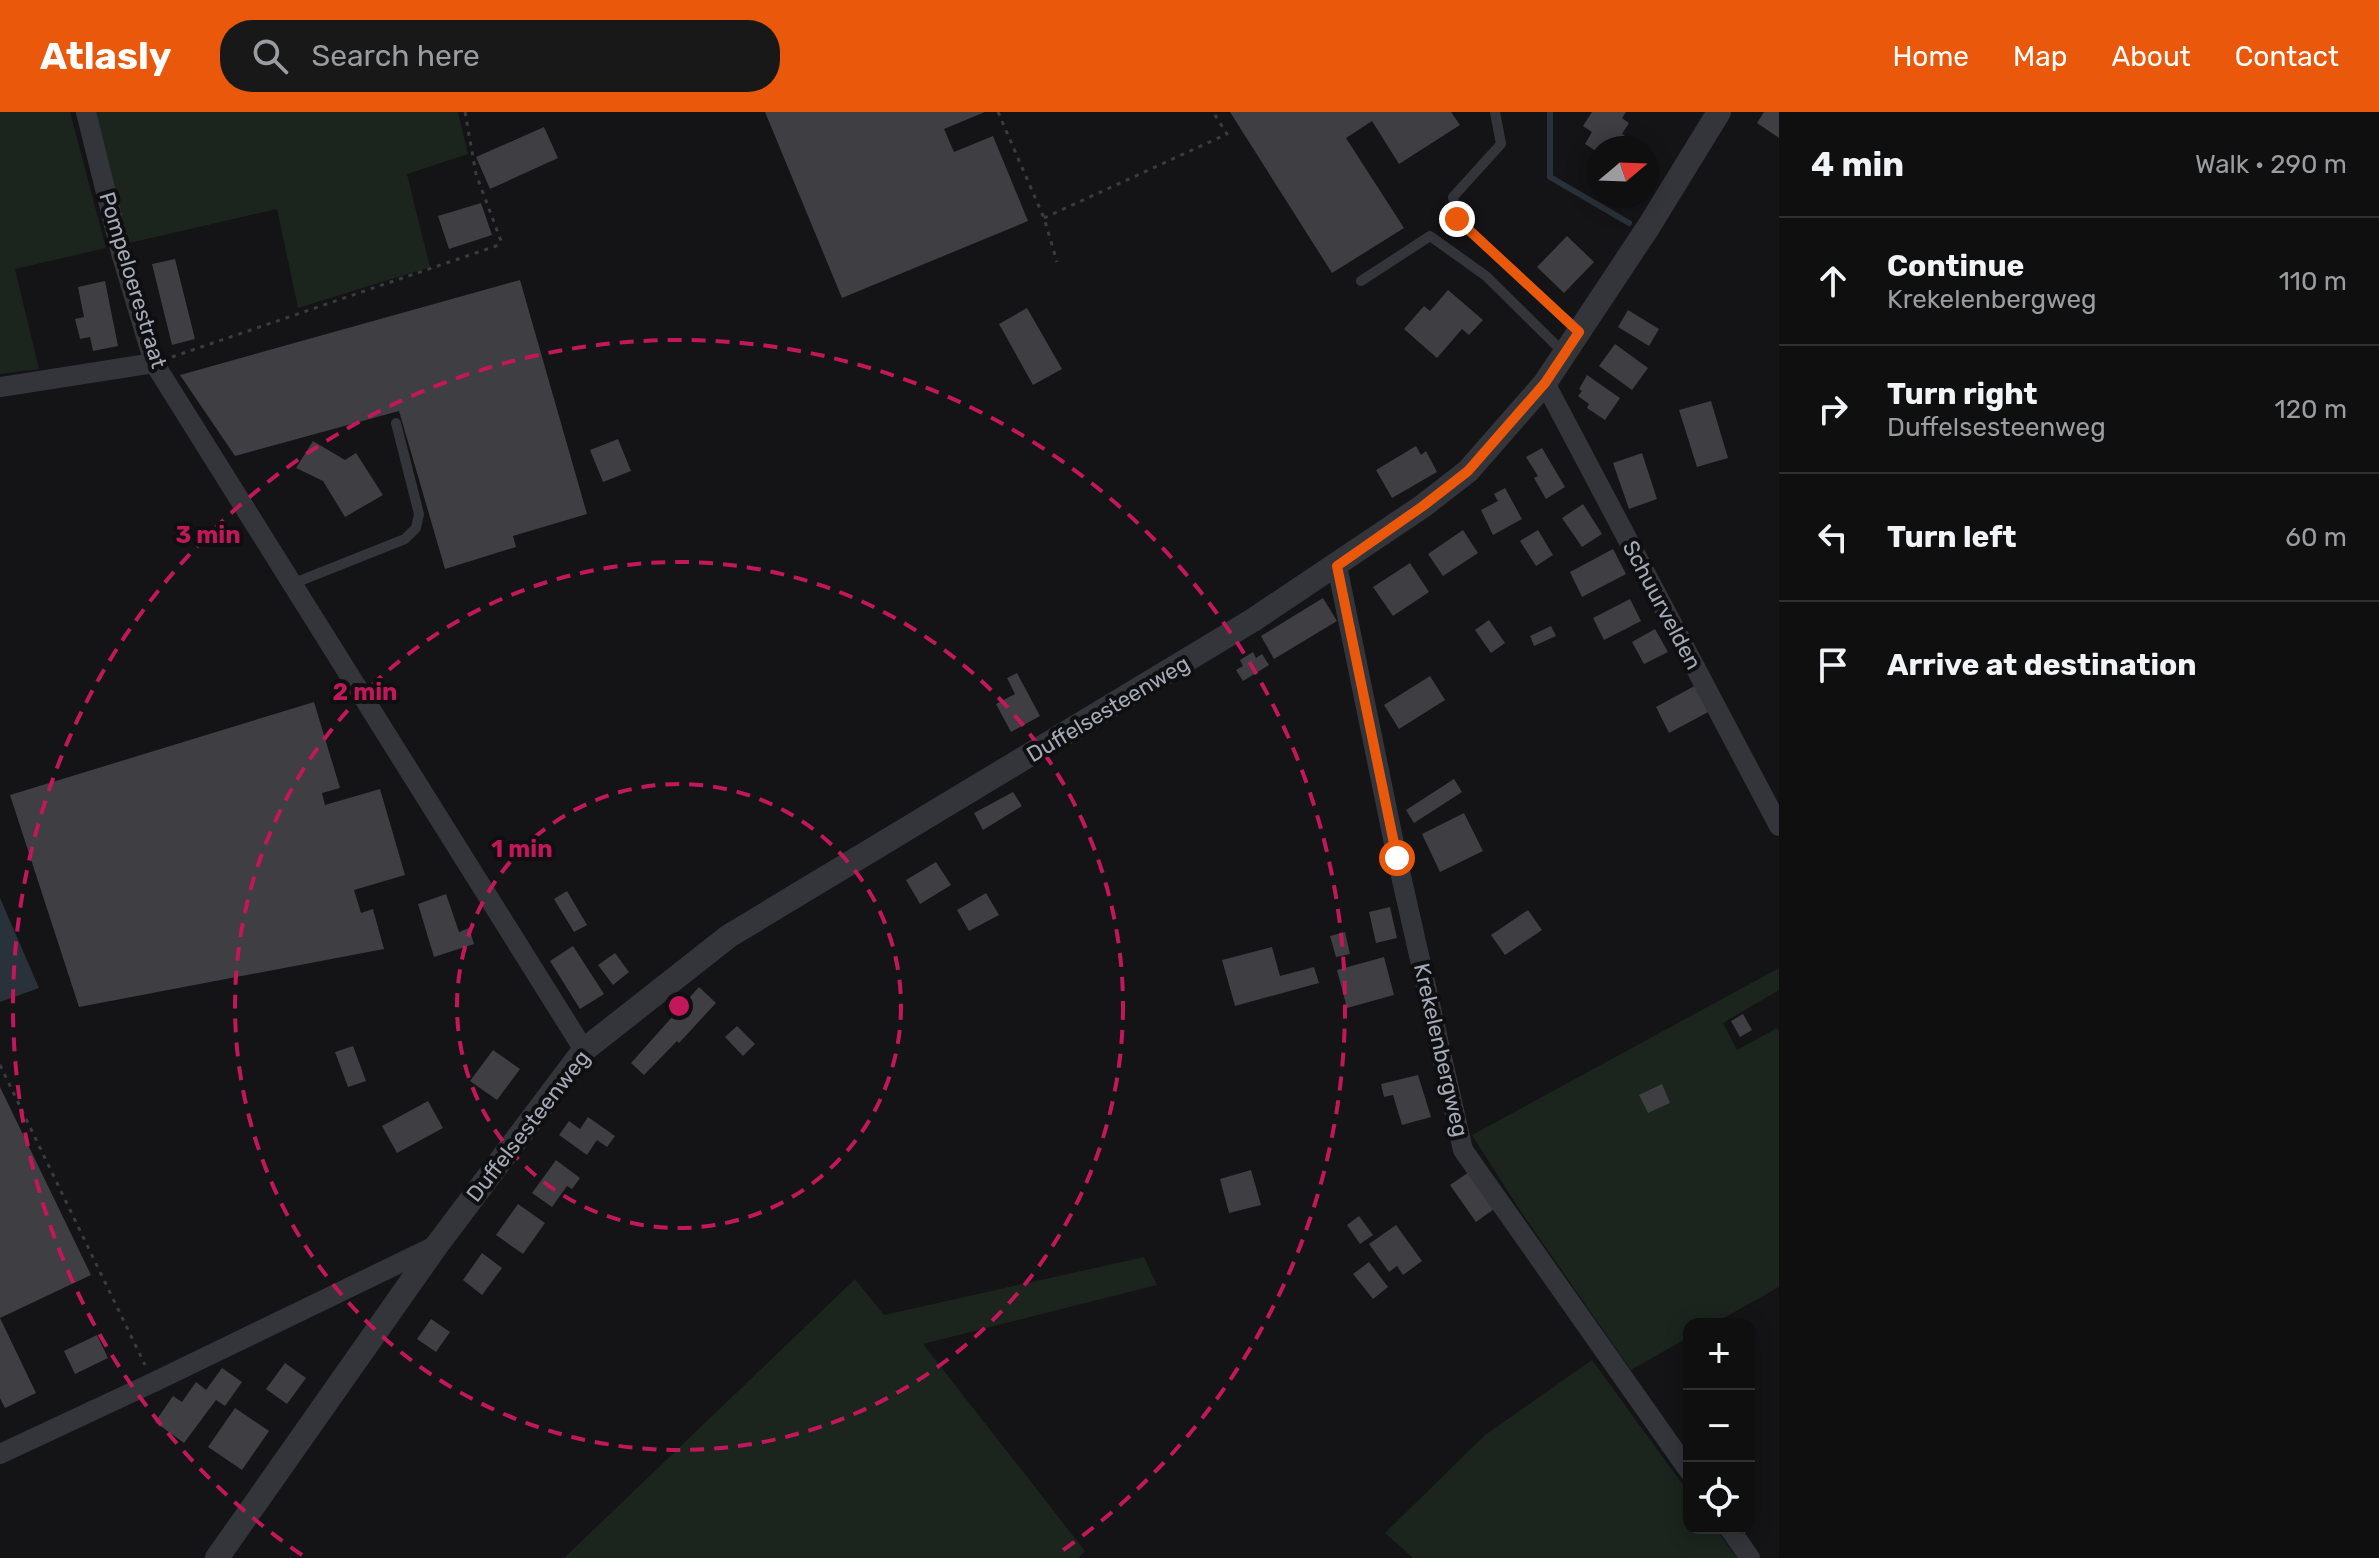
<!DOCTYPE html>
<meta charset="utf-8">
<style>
body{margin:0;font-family:Rubik,sans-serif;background:#181819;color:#f1f3f6}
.controls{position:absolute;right:24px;bottom:24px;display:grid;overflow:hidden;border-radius:16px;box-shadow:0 4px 20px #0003}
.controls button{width:72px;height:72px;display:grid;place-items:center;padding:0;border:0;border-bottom:2px solid #2f2f30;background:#0f0f10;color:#f1f3f6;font:40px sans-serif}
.compass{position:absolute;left:1587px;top:24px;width:72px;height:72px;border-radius:50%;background:#0f0f10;box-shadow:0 4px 20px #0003;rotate:71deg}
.stop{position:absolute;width:24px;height:24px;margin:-18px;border:6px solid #ea580c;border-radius:50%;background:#fff}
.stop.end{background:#ea580c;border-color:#fff;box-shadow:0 2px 8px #0008}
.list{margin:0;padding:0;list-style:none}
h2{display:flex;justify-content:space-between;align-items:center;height:104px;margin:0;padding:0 32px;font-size:34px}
h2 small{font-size:26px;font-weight:400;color:#9b9c9f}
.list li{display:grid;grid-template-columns:52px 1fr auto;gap:24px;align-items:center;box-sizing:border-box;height:128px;padding:0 32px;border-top:2px solid #2f2f30}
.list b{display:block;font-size:30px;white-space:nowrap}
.list p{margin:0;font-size:26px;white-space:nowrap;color:#9b9c9f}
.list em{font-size:26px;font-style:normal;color:#9b9c9f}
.icon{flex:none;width:44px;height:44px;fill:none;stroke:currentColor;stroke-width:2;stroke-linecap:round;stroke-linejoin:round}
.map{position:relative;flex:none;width:1779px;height:1446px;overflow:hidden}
header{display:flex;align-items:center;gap:48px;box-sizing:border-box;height:112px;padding:0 40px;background:#ea580c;color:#fff}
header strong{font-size:38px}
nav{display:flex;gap:44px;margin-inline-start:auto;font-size:28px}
.search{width:560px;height:72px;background:#181819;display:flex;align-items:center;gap:20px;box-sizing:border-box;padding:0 28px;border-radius:32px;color:#9b9c9f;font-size:30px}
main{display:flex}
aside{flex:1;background:#0f0f10}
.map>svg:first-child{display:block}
.green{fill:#1b241d}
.water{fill:#29323a}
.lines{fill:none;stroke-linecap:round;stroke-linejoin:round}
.stream{stroke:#29323a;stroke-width:6}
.building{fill:#3e3e43}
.path{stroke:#3a3c42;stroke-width:3;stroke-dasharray:4 6;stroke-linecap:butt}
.service{stroke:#34353b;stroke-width:10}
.minor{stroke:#34353b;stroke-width:20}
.tertiary{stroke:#34353b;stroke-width:24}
.route{stroke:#ea580c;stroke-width:10}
.ring{fill:none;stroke:#c2185b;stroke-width:4;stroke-dasharray:14 10}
.labels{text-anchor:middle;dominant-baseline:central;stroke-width:8;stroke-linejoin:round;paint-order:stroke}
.street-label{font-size:22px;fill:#a4a9b7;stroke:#0f0f11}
.centre{fill:#c2185b;stroke:#0f0f11;stroke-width:4}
.ring-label{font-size:24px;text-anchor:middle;font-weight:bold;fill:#c2185b;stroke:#0f0f11;stroke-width:8;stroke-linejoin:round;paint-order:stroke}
</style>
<header>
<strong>Atlasly</strong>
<div class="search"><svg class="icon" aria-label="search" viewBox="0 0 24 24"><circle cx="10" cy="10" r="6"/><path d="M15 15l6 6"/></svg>Search here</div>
<nav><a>Home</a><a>Map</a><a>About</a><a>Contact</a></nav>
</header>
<main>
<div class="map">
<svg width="1779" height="1446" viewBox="0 0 1779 1446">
<rect width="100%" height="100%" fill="#141416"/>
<g class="green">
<polygon points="0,0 70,0 106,136 15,157 39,257 0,262"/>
<polygon points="93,0 458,0 468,42 407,62 430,155 298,196 277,97 125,132"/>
<polygon points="1779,856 1779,878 1723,911 1737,938 1777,916 1779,920 1779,1175 1713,1212 1689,1212 1689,1225 1631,1258 1521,1100 1472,1023"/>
<polygon points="1144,1145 1157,1173 923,1232 1085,1439 1078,1446 564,1446 855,1167 884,1203"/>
<polygon points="1592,1248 1689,1381 1689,1416 1715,1416 1737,1446 1413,1446 1385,1421 1485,1323"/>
</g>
<polygon class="water" points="0,786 39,876 0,890"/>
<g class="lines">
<polyline class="stream" points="1550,0 1550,65 1629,111"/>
</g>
<g class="building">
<polygon points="765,0 985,0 944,17 954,40 993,24 1028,109 842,186"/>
<polygon points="1230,0 1451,0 1460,13 1399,52 1372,9 1346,26 1404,116 1332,161"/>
<polygon points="1592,0 1626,0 1622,6 1629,11 1622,22 1631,28 1626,36 1599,36 1599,41 1585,32 1592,20 1583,14"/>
<polygon points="1764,0 1779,0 1779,26 1757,11"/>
<polygon points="544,15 558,46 490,77 476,45"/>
<polygon points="481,91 492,123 449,137 438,104"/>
<polygon points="1567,124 1594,150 1564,181 1537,155"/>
<polygon points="175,147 195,227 172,233 152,152"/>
<polygon points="520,168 587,402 513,424 516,435 445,457 399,299 235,344 180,263"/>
<polygon points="105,169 118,234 93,239 90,225 80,227 75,207 84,205 78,175"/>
<polygon points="1448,178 1483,208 1469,223 1462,217 1437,246 1404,217 1424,194 1430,199"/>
<polygon points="1027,196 1062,257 1033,273 999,212"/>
<polygon points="1628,198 1659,217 1649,234 1618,215"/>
<polygon points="1615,232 1648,256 1632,278 1599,254"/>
<polygon points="1587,263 1620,286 1605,308 1587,296 1589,292 1578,284 1582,279 1579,277"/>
<polygon points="1711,289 1728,346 1697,355 1679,298"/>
<polygon points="618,327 631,359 603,370 590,338"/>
<polygon points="313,329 345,348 356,341 383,383 345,405 323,369 296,356"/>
<polygon points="1416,334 1421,343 1426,339 1437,360 1392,386 1376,358"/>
<polygon points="1542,336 1565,375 1546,387 1534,366 1538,364 1526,345"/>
<polygon points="1642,341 1657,387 1629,397 1613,351"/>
<polygon points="1505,376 1522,407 1493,423 1481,398 1498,389 1494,382"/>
<polygon points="1583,392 1602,422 1582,435 1562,406"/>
<polygon points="1463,418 1478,441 1443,464 1428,442"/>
<polygon points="1538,418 1553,443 1536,454 1520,429"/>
<polygon points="1613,437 1626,462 1582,485 1570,460"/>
<polygon points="1410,451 1429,480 1393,504 1373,475"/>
<polygon points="1323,486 1337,509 1274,547 1261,524"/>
<polygon points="1630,487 1641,509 1604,528 1593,506"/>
<polygon points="1489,508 1505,531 1491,541 1475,518"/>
<polygon points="1551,514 1556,524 1534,534 1530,524"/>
<polygon points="1655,517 1668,540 1644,552 1632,530"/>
<polygon points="1253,540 1256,546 1262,542 1269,553 1243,569 1236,558 1243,554 1240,548"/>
<polygon points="1017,561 1040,604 1011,620 996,592 1015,582 1007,566"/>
<polygon points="1430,564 1445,588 1399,617 1384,593"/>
<polygon points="1698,572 1712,598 1669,621 1656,595"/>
<polygon points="314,590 340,676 322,681 325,693 380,677 405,763 354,778 361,801 373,797 384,837 79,895 10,683"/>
<polygon points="1454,667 1462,680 1414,711 1406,698"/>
<polygon points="1013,680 1022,694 983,718 974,701"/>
<polygon points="1464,701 1483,739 1440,760 1422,722"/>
<polygon points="936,750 951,773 920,792 906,768"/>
<polygon points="567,779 587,813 574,820 554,787"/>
<polygon points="986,781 999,803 969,819 957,798"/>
<polygon points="446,782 459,820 469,816 474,832 434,845 418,792"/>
<polygon points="1390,795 1397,826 1376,831 1369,800"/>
<polygon points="1528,798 1542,818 1505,843 1491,823"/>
<polygon points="1345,820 1350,842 1336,845 1330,824"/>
<polygon points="573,834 604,882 580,897 550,849"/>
<polygon points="1272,835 1280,864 1314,855 1319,871 1235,894 1222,848"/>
<polygon points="615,841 629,860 613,873 598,853"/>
<polygon points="1384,845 1394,883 1347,896 1337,858"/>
<polygon points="699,875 716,891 679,931 677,929 644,963 631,951"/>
<polygon points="1743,902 1752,918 1740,925 1731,909"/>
<polygon points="737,914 755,932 743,944 725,925"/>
<polygon points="353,934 366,969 348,975 335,940"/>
<polygon points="493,938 520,957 497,988 470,969"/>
<polygon points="1418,963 1431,1005 1402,1013 1393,983 1384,985 1381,972"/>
<polygon points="1662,972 1670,991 1648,1001 1639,983"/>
<polygon points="0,975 91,1163 0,1206 36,1281 5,1296 0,1286"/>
<polygon points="428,989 443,1016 397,1041 382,1014"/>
<polygon points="588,1005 615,1024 607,1035 597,1028 587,1043 559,1023 569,1009 580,1017"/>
<polygon points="556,1048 580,1066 572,1077 567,1074 552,1095 532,1081"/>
<polygon points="1251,1058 1261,1093 1229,1101 1220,1067"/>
<polygon points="1469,1060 1494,1097 1476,1110 1450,1073"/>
<polygon points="518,1092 545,1111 523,1142 496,1123"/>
<polygon points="1359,1104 1373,1123 1360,1132 1347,1113"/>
<polygon points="1396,1113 1422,1149 1403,1163 1397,1154 1389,1160 1369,1132"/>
<polygon points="482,1141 502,1156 482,1183 463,1168"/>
<polygon points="1369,1150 1388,1175 1373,1187 1353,1162"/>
<polygon points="431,1207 450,1220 436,1240 417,1227"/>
<polygon points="97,1223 108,1246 75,1262 64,1239"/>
<polygon points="285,1251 306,1266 287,1292 266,1277"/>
<polygon points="222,1256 242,1270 225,1294 216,1288 184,1331 155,1310 173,1284 182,1290 196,1270 206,1278"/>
<polygon points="235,1296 269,1319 242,1358 208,1335"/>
</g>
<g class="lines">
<g class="path">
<polyline points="998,0 1044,106 1057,150"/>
<polyline points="1044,106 1227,22 1213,0"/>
<polyline points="172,245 496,134 501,129 476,62 465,0"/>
<polyline points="0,953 145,1253"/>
</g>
<g class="service">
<polyline points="1495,0 1501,32 1453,85 1457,107 1579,220"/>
<polyline points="1361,169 1430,124 1486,164 1563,240"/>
<polyline points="292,472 405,427 416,416 419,402 396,311"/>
</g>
<g class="minor">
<polyline points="86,0 121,141 154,251 584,938"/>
<polyline points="1545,271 1779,714"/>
<polyline points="0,275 154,251"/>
<polyline points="1337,454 1397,746 1463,1038 1689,1359"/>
<polyline points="0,1342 154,1270 437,1133"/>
<polyline points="1729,1416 1750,1446"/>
</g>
<polyline class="tertiary" points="217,1446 437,1133 584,938 729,824 1253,508 1423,394 1468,359 1545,271 1649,114 1719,0"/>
</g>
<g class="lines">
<polyline class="route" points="1397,746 1337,454 1423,394 1468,359 1545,271 1579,220 1457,107"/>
</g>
<g class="ring">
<circle cx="679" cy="894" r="222"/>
<circle cx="679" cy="894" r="444"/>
<path d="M302 1443A666 666 0 1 1 1056 1443"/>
</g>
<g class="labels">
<g class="street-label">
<text transform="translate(133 168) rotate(73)">Pompeloerestraat</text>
<text transform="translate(1662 493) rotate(62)">Schuurvelden</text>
<text transform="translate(1108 597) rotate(-31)">Duffelsesteenweg</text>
<text transform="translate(1441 938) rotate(77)">Krekelenbergweg</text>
<text transform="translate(528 1014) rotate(-52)">Duffelsesteenweg</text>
</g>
</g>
<circle cx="679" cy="894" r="12" class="centre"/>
<g class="ring-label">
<text x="208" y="431">3 min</text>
<text x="365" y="588">2 min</text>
<text x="522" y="745">1 min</text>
</g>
</svg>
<div class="controls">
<button>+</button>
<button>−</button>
<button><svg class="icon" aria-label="locate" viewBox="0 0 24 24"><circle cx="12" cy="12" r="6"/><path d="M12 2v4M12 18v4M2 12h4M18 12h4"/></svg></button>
</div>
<svg class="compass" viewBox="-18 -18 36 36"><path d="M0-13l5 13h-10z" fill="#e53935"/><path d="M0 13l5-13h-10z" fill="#9b9c9f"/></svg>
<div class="stop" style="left:1397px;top:746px"></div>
<div class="stop end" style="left:1457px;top:107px"></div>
</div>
<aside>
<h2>4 min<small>Walk · 290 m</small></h2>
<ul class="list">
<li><svg class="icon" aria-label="ahead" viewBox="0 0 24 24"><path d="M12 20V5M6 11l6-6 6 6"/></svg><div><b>Continue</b><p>Krekelenbergweg</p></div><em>110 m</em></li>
<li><svg class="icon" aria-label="right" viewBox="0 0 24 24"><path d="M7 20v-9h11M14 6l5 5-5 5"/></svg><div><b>Turn right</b><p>Duffelsesteenweg</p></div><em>120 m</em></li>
<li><svg class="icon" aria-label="left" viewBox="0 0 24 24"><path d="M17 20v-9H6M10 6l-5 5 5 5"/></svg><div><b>Turn left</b></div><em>60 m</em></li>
<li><svg class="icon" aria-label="arrive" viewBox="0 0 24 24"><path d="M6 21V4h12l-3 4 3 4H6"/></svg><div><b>Arrive at destination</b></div></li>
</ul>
</aside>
</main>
